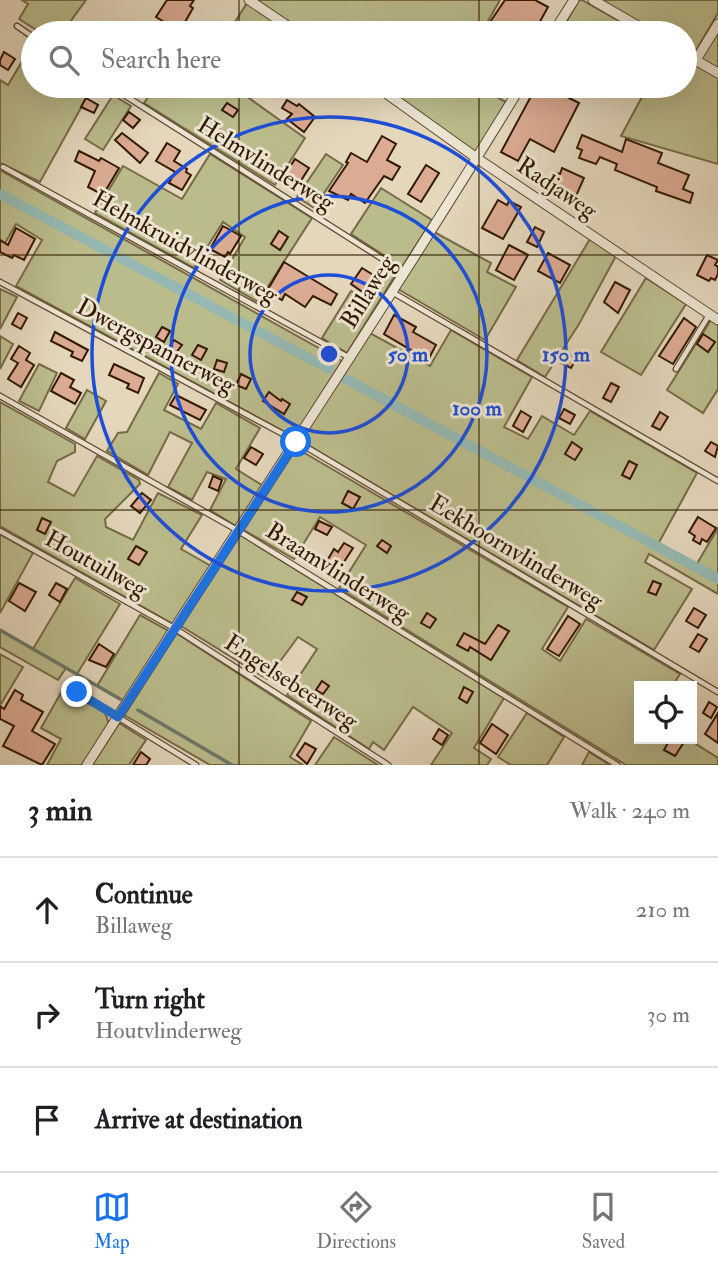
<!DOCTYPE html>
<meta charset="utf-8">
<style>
body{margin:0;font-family:"IM FELL Double Pica",serif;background:#f6f6f6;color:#202124}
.controls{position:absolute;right:21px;bottom:21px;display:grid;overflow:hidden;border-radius:0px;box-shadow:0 7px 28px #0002}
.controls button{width:63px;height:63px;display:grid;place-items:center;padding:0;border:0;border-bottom:2px solid #e0e0e0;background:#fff;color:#202124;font:35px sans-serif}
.stop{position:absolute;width:21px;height:21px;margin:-16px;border:5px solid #1a73e8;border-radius:50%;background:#fff}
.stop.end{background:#1a73e8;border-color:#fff;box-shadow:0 2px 7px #0008}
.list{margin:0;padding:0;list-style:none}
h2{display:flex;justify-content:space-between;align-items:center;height:91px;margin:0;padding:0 28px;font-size:30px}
h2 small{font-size:23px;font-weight:400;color:#757577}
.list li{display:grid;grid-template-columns:46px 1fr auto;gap:21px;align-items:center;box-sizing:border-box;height:105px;padding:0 28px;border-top:2px solid #e0e0e0}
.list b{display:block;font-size:26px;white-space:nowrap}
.list p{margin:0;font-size:23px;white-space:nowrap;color:#757577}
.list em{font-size:23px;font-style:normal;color:#757577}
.icon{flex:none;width:38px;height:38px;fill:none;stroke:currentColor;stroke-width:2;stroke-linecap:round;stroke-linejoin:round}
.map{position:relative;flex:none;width:718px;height:765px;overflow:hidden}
.search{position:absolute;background:#fff;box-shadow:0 7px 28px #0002;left:21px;right:21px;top:21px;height:77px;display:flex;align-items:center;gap:18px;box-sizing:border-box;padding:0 24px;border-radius:38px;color:#757577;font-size:26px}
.sheet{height:406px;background:#fff}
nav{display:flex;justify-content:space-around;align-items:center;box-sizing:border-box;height:98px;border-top:2px solid #e0e0e0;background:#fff;font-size:19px;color:#757577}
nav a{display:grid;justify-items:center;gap:4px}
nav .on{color:#1a73e8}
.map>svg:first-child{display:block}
.green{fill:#bbbc8c;stroke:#766a46;stroke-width:2}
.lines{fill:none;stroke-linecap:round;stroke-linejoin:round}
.stream{stroke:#6d796b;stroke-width:3.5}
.canal{stroke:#95b9b2;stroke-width:10}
.building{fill:#dcab93;stroke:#321901;stroke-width:2}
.service-casing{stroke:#5e4830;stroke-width:7}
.minor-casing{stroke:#5e4830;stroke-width:11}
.service{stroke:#ede5d3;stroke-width:4.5}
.minor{stroke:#ede5d3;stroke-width:9}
.route{stroke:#1a73e8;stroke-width:9}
.grid{fill:none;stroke:#321901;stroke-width:2;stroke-opacity:0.55}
.ring{fill:none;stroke:#1d4ed8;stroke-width:3.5}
.labels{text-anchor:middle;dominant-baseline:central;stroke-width:6;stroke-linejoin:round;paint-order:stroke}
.street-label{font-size:24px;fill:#321901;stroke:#ede5d3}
.centre{fill:#1d4ed8;stroke:#ede5d3;stroke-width:3.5}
.ring-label{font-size:21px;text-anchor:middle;font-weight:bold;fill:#1d4ed8;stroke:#ede5d3;stroke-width:6;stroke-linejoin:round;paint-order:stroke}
</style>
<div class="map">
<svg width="718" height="765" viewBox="0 0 718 765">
<rect width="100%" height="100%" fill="#e4d7bc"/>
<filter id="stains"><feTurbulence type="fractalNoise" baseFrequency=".00286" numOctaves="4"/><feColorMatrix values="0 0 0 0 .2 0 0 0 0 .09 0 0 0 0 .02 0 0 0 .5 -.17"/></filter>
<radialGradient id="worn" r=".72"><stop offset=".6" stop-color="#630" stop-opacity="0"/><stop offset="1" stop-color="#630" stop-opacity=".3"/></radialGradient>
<g class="green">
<polygon points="22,0 86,0 62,33 41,33 19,19 28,4"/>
<polygon points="256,0 500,0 484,28 492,33 305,33"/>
<polygon points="579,0 582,0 640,33 560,33"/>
<polygon points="600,0 718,0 718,13 694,54 685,48 685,33 658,33"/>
<polygon points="247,3 275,21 267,33 228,33"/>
<polygon points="718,30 718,69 700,59"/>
<polygon points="33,43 33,86 93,86 40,182 0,163 0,80 8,85"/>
<polygon points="685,59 718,78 718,164 621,136 642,97 625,86 685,86"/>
<polygon points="156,86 232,86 305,138 275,185 144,103"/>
<polygon points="383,86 477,86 506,102 476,153"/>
<polygon points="113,95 131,106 103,150 85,139"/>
<polygon points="210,154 312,218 258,302 220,280 245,237 223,222 194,268 95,213 123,166 182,199"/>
<polygon points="326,154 343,165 314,208 297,197"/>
<polygon points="0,170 342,361 294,437 16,286 42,240 16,224 0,252"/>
<polygon points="381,188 432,220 402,267 351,234"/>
<polygon points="434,232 491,263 487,272 516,287 485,340 398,289"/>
<polygon points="590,239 616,256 579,324 545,377 517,360"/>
<polygon points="384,267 396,274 347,353 322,338 351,291 363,298"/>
<polygon points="646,278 686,304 641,375 601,352"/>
<polygon points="0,289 17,297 0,329"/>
<polygon points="711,320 718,325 718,389 703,413 667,390"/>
<polygon points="451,330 532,377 504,427 528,439 542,416 574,435 590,411 697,473 657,546 695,567 718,528 718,594 649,554 645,562 692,589 654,650 301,441 324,402 370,333 430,366"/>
<polygon points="0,336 13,344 0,369"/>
<polygon points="39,364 57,373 39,411 19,401"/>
<polygon points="159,373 178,384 164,410 201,429 216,403 260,428 236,469 262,485 236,526 210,510 226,479 207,472 192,500 168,487 192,443 170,432 148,475 107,451 118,433 127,432"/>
<polygon points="87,390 106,401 85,439 66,428"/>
<polygon points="0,402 75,444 75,452 57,461 48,482 74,496 97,456 139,480 140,484 105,519 106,527 133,540 158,493 202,515 181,549 211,566 173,624 0,526"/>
<polygon points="296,448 568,607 542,649 560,661 586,619 680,674 672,686 639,686 639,739 688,739 718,758 718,765 626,765 339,588 366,545 320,517 294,559 242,529"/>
<polygon points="0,534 33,553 0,613"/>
<polygon points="239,534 504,698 474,748 491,759 487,765 431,765 452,733 413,707 384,750 373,742 369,749 287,695 317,649 298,637 267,679 181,626"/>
<polygon points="75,578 120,604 77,674 66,668 58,680 0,647 0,630 33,649"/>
<polygon points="140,615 169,631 124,701 97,686"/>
<polygon points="176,633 311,721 290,757 303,765 210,765 124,715"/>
<polygon points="0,654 23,667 1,704 0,703"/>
<polygon points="63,689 105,713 109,724 83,765 47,765 61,739 41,728"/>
<polygon points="527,713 564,737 547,765 511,765 498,757"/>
<polygon points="119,723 146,740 129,765 92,765"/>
<polygon points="334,737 378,765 315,765"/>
<polygon points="589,752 610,765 582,765"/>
</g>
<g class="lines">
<g class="stream">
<polyline points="0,630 120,699"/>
<polyline points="138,710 232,765"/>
</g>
<g class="canal">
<polyline points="0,194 329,369"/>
<polyline points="344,378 718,579"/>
</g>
</g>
<g class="building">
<polygon points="167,0 194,0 190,6 193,8 185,22 193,27 189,33 171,33 174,28 156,17"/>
<polygon points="505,0 535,0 548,7 537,27 533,24 530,30 516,22 510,33 496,33 486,28"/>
<polygon points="4,52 15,59 8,70 0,65 0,60"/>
<polygon points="557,86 576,86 569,98 579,103 554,152 530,139 518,161 501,152 536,87 553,95"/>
<polygon points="86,98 98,105 94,113 81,107"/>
<polygon points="287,100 297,106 299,104 315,117 304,132 287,119 292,114 282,108"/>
<polygon points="227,103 238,110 233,117 222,110"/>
<polygon points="129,112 140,120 133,128 123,120"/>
<polygon points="122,133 148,153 140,163 115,140"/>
<polygon points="582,135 622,152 626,139 662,153 658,163 689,175 683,189 693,193 690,203 656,191 657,187 615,170 617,164 600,157 596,164 579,158 582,150 577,148"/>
<polygon points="382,136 396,144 387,160 400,167 392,180 384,176 365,203 351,194 348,200 329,191 348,163 346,162 351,153 367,162"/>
<polygon points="167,143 180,151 174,161 187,169 186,172 191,175 182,190 169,183 175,172 156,161"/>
<polygon points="79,151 99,161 101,158 119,168 103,195 88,187 95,171 75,161"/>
<polygon points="295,159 309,168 300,182 286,173"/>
<polygon points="426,165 439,173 421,202 408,194"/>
<polygon points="562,168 584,178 576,196 552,185 557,173 560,174"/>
<polygon points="498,200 507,205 509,201 521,207 503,239 482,228"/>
<polygon points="223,226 241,236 230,254 228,252 225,257 210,249"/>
<polygon points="535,227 544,232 537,247 527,242"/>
<polygon points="16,228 35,239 24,260 14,255 12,258 0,252 0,240 8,245"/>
<polygon points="279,231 288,237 280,250 271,244"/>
<polygon points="509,245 528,255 514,280 496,270"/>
<polygon points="548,253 570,265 560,283 538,271"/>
<polygon points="707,255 718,260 715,265 718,267 718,274 715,280 711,278 709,281 697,275"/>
<polygon points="284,262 337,294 331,305 313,296 305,307 285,294 282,300 267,291"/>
<polygon points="362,268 375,276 364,293 351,284"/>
<polygon points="615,282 630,290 618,313 604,302"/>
<polygon points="18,313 27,318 21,329 12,324"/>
<polygon points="394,315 416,327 413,332 436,345 428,360 384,334"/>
<polygon points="684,318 696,327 673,364 659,356"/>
<polygon points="162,327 170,331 164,342 156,337"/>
<polygon points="55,332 88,350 82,361 71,356 73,352 51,341"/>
<polygon points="703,334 715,342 708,352 697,344"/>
<polygon points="174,340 182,345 175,354 168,349"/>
<polygon points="198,345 207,349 201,360 192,355"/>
<polygon points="19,346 30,353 26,360 34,365 21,387 8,379 18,363 11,359"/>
<polygon points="566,352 577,358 571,368 561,363"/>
<polygon points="217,360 227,363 224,372 214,369"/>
<polygon points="114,364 144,378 138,393 127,388 129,384 109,375"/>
<polygon points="61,373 74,380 70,387 81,393 75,404 51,391"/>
<polygon points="241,374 251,379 246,389 236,385"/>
<polygon points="611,383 619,387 611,402 603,398"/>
<polygon points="269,392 281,401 282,399 290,404 284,414 263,401"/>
<polygon points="176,395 206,410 200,420 170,405"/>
<polygon points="564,409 575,415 570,424 559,418"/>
<polygon points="521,411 531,417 523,432 513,426"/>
<polygon points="660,412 668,417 660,430 652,426"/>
<polygon points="572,442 582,449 575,460 565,454"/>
<polygon points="711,442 718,446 715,457 705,451"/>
<polygon points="251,447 263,454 256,465 244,458"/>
<polygon points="629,461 637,465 630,479 622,475"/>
<polygon points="213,476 222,480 218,491 209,487"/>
<polygon points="348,491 360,497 353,509 342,503"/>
<polygon points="142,493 151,500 140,513 131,506"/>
<polygon points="698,517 716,528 707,542 702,539 700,544 693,540 695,536 689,532"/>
<polygon points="42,518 51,522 45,534 37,530"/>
<polygon points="319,521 332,527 327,535 315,529"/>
<polygon points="382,540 391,546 387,553 377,546"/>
<polygon points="344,543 353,548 336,574 324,566 334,549 338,552"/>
<polygon points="136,546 147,552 139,565 128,559"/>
<polygon points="653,581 661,584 656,595 648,592"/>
<polygon points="19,583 36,592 25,611 9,601"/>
<polygon points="56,583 67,589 60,602 49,595"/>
<polygon points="297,592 307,597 302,605 292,600"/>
<polygon points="694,608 706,615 698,628 686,621"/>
<polygon points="427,613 436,619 430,628 421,623"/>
<polygon points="568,616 580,624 559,656 547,649"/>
<polygon points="498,625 509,631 491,660 470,647 468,651 457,645 464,633 485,644"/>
<polygon points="698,634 707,639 699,652 690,647"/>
<polygon points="99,644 114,654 106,667 89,660"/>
<polygon points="322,681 329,686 323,694 316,690"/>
<polygon points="464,687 473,692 467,703 459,698"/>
<polygon points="15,690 23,695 21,700 43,712 32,731 55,744 42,765 3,746 14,726 0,719 0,706 4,709"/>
<polygon points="709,702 717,707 711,718 703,713"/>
<polygon points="718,713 718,743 705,734"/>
<polygon points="492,724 508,735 496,754 480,743"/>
<polygon points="439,729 448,735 442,745 433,739"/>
<polygon points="670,739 686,739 675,756 664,750"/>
<polygon points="305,743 316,749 307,764 297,755"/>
<polygon points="141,752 150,759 146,765 133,765"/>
</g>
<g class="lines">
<g class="service-casing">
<g id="service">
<polyline points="17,26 33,37"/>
<polyline points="110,86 403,272"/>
<polyline points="3,167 348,357"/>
<polyline points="0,282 296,441 718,692"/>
<polyline points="392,292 718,481"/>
<polyline points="676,369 709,315"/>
<polyline points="0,396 237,530 617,765"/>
<polyline points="0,531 174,628 388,765"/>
<polyline points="77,692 196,765"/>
</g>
</g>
<g class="minor-casing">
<g id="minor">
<polyline points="249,0 298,33"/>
<polyline points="593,0 650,33"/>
<polyline points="553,33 574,0"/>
<polyline points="685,54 718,73"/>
<polyline points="696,60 718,24"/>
<polyline points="376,86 478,159 718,320"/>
<path d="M87,765C231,538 381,315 521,86"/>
</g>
</g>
<use href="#service" class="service"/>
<use href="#minor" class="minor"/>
</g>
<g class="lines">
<polyline class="route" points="77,692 118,717 296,442"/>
</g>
<path class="grid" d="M239,0V33M479,0V33M239,86V765M479,86V765M0,255H718M0,510H718"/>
<g class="ring">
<circle cx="329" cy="354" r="79"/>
<circle cx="329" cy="354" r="158"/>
<circle cx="329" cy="354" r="237"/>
</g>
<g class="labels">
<g class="street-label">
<text transform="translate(266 164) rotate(32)">Helmvlinderweg</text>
<text transform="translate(557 188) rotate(34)">Radjaweg</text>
<text transform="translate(185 247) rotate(29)">Helmkruidvlinderweg</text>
<text transform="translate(368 292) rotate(-58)">Billaweg</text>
<text transform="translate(156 346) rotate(28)">Dwergspannerweg</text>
<text transform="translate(516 552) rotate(31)">Eekhoornvlinderweg</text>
<text transform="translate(96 564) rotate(29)">Houtuilweg</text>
<text transform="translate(338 572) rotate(32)">Braamvlinderweg</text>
<text transform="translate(291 682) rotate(33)">Engelsebeerweg</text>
</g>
</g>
<circle cx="329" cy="354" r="10" class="centre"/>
<g class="ring-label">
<text x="408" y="361">50 m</text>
<text x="566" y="361">150 m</text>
<text x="477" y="415">100 m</text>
</g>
<rect width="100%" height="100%" filter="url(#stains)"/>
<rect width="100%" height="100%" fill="url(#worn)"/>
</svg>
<div class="controls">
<button><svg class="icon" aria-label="locate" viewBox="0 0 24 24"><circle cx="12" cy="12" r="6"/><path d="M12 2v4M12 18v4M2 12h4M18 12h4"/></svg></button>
</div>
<div class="stop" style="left:296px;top:442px"></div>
<div class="stop end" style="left:77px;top:692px"></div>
<div class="search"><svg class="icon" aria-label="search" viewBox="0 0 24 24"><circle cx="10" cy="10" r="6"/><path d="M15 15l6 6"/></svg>Search here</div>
</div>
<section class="sheet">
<h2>3 min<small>Walk · 240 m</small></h2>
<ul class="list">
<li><svg class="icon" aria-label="ahead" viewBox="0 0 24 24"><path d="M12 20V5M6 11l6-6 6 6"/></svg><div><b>Continue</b><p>Billaweg</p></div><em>210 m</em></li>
<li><svg class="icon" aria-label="right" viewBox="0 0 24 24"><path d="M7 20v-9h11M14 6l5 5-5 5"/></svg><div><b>Turn right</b><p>Houtvlinderweg</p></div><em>30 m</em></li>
<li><svg class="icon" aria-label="arrive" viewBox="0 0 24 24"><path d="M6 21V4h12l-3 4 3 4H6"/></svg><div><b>Arrive at destination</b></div></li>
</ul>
</section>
<nav>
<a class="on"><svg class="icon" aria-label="map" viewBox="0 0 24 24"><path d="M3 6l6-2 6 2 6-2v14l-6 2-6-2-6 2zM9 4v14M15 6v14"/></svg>Map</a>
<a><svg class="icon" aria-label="directions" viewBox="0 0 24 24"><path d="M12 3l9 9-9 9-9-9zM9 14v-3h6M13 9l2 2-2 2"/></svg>Directions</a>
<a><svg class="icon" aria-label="saved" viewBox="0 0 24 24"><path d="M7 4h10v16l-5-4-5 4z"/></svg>Saved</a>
</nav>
